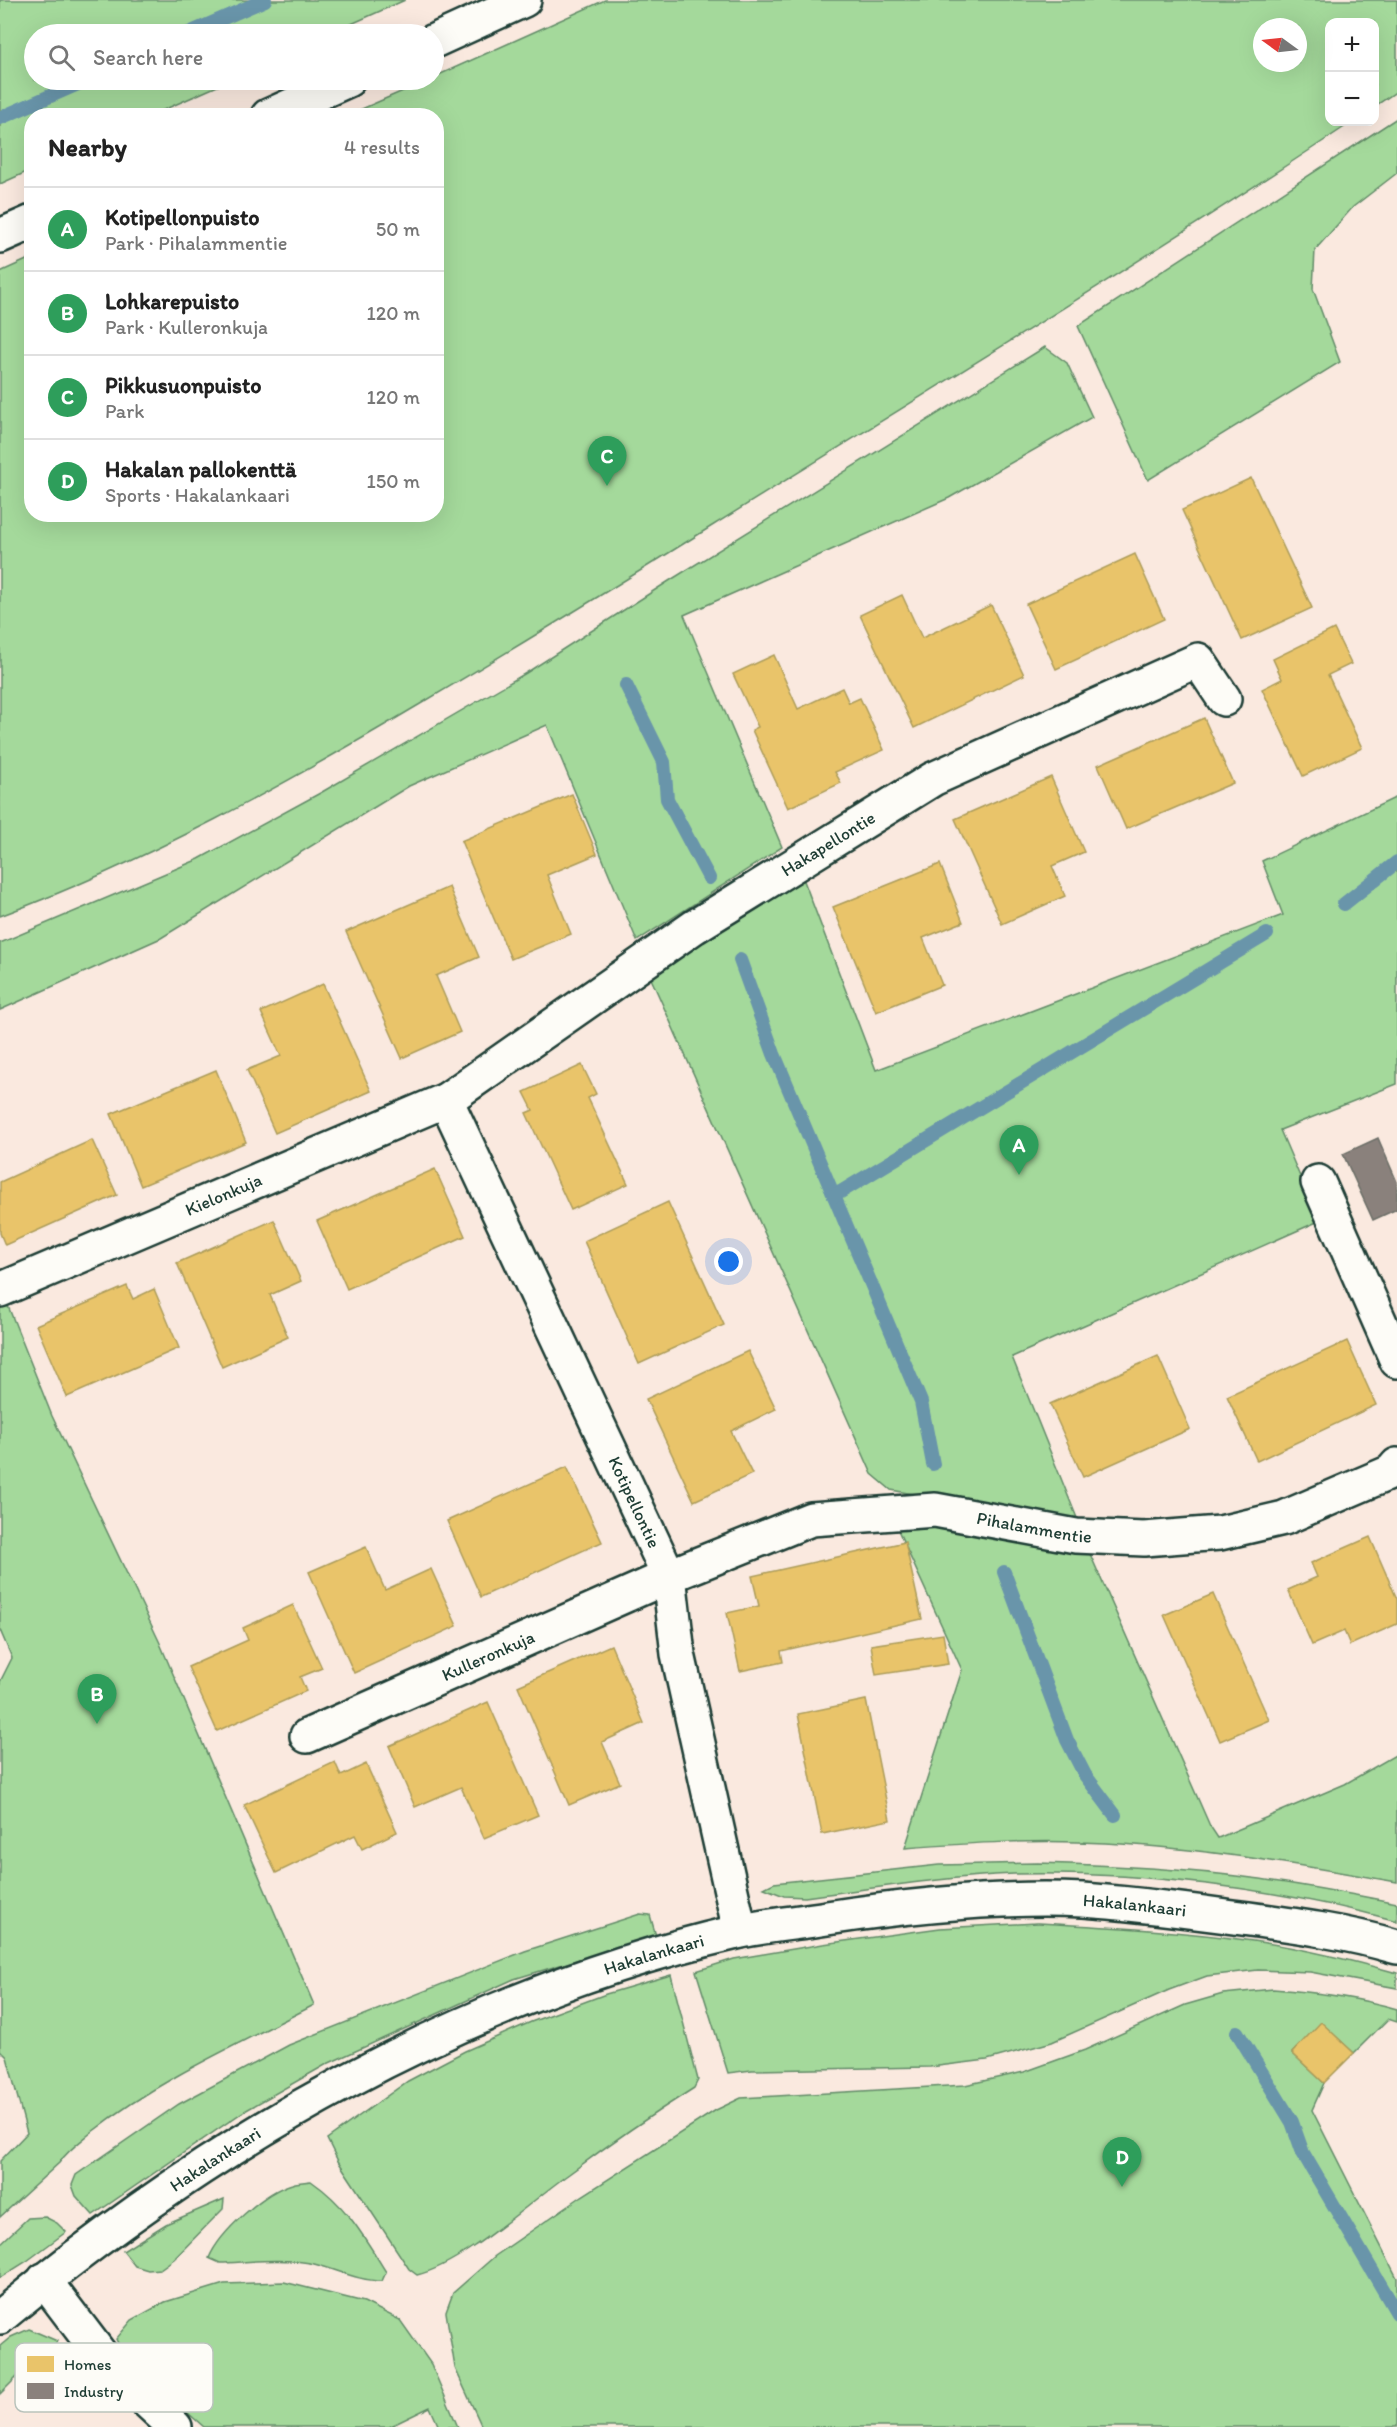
<!DOCTYPE html>
<meta charset="utf-8">
<style>
body{margin:0;font-family:Itim,sans-serif;background:#f2f2f2;color:#222}
.controls{position:absolute;right:18px;top:18px;display:grid;overflow:hidden;border-radius:12px;box-shadow:0 6px 24px #0002}
.controls button{width:54px;height:54px;display:grid;place-items:center;padding:0;border:0;border-bottom:2px solid #e0e0e0;background:#fff;color:#222;font:30px sans-serif}
.compass{position:absolute;left:1253px;top:18px;width:54px;height:54px;border-radius:50%;background:#fff;box-shadow:0 6px 24px #0002;rotate:285deg}
.you{position:absolute;left:729px;top:1262px;width:21px;height:21px;margin:-15px;border:4px solid #fff;border-radius:50%;background:#1a73e8;box-shadow:0 0 0 9px #1a73e833}
.badge{display:grid;place-items:center;width:39px;height:39px;border-radius:50%;background:#1a73e8;color:#fff;font-size:20px;font-weight:700}
.pin{position:absolute;translate:-50% -50px;filter:drop-shadow(0 2px 3px #0008)}
.pin::after{content:'';position:absolute;top:32px;width:21px;height:18px;background:inherit;clip-path:polygon(0 0,100% 0,50% 100%)}
.list{margin:0;padding:0;list-style:none}
h2{display:flex;justify-content:space-between;align-items:center;height:78px;margin:0;padding:0 24px;font-size:26px}
h2 small{font-size:20px;font-weight:400;color:#767676}
.list li{display:grid;grid-template-columns:39px 1fr auto;gap:18px;align-items:center;box-sizing:border-box;height:84px;padding:0 24px;border-top:2px solid #e0e0e0}
.list b{display:block;font-size:22px;white-space:nowrap}
.list p{margin:0;font-size:20px;white-space:nowrap;color:#767676}
.list em{font-size:20px;font-style:normal;color:#767676}
.icon{flex:none;width:33px;height:33px;fill:none;stroke:currentColor;stroke-width:2;stroke-linecap:round;stroke-linejoin:round}
.map{position:relative;flex:none;width:1397px;height:2427px;overflow:hidden}
.search{position:absolute;background:#fff;box-shadow:0 6px 24px #0002;left:24px;top:24px;width:420px;height:66px;display:flex;align-items:center;gap:15px;box-sizing:border-box;padding:0 21px;border-radius:33px;color:#767676;font-size:22px}
.panel{position:absolute;background:#fff;box-shadow:0 6px 24px #0002;left:24px;top:108px;width:420px;height:414px;border-radius:24px}
.map>svg:first-child{display:block}
.green{fill:#a4d99b;stroke:#628b68;stroke-width:1.5;fill-rule:evenodd}
.homes{fill:#e9c46a;stroke:#ac9c5a;stroke-width:1.5}
.industry{fill:#8a817c;stroke:#6a6d66;stroke-width:1.5}
.lines{fill:none;stroke-linecap:round;stroke-linejoin:round}
.stream{stroke:#6995aa;stroke-width:14}
.street-casing{stroke:#1f3d34;stroke-width:38}
.secondary-casing{stroke:#1f3d34;stroke-width:38}
.street{stroke:#fdfcf7;stroke-width:33}
.secondary{stroke:#fdfcf7;stroke-width:33}
.labels{text-anchor:middle;dominant-baseline:central;stroke-width:6;stroke-linejoin:round;paint-order:stroke}
.street-label{font-size:18px;fill:#1f3d34;stroke:#fdfcf7}
.key{fill:#fdfcf7;stroke:#bac3bc;stroke-width:1.5}
.key-label{font-size:16px;fill:#1f3d34}
</style>
<div class="map">
<svg width="1397" height="2427" viewBox="0 0 1397 2427">
<rect width="100%" height="100%" fill="#fae9df"/>
<filter id="ink" filterUnits="userSpaceOnUse"><feTurbulence type="fractalNoise" baseFrequency=".0167" numOctaves="2"/><feDisplacementMap in="SourceGraphic" scale="12" xChannelSelector="R" yChannelSelector="G"/><feConvolveMatrix kernelMatrix="1 2 1 2 8 2 1 2 1" color-interpolation-filters="sRGB"/></filter>
<g filter="url(#ink)">
<g class="green">
<polygon points="0,0 405,0 329,34 34,34 34,80 231,80 152,115 32,116 31,170 0,184"/>
<path d="M605,0H1397V91L1375,106L1374,22H1330V122H1352C1142,262 926,393 712,526C616,586 519,646 422,703C286,784 148,861 0,916V272L31,258L32,514H436V116L348,115L428,80H434V77ZM1262,27H1298V63H1262Z"/>
<polygon points="1397,118 1397,173 1353,207 1315,250 1313,289 1340,362 1148,480 1078,326"/>
<polygon points="1045,347 1067,363 1092,417 949,498 684,615 782,847 637,941 547,725 409,786 161,938 0,1010 0,943 199,859 322,792 526,673 669,581"/>
<polygon points="1397,797 1397,1084 1280,1130 1319,1221 1012,1357 1079,1523 891,1490 872,1474 649,974 801,873 876,1070 1283,915 1262,861"/>
<path d="M0,1286L52,1416L159,1641L314,2005C239,2044 159,2079 92,2132C80,2142 68,2150 59,2163L0,2217V2161L27,2133L7,2057L0,2050V1682L12,1658L0,1630Z"/>
<path d="M932,1525L1090,1554L1210,1826L1218,1838L1345,1784L1397,1754V1882C1300,1865 1203,1848 1105,1843C1038,1839 971,1843 905,1848L962,1670L898,1530Z"/>
<path d="M1038,1863C1107,1865 1176,1868 1244,1877C1295,1883 1346,1893 1397,1903V1921C1276,1888 1139,1871 1014,1874C944,1877 874,1888 805,1897L784,1896L764,1888L774,1883L939,1865Z"/>
<polygon points="640,1914 650,1915 656,1936 514,1979 327,2064 243,2112 93,2215 76,2196 72,2185 76,2175 179,2104 289,2045 525,1951"/>
<path d="M1037,1923C1109,1927 1182,1931 1253,1941C1302,1948 1350,1960 1397,1973V1988L1310,1972L1258,1970L1207,1976L1169,1990L1052,2042L987,2060L930,2067L752,2070L728,2073L696,1971L734,1959L823,1944L940,1928Z"/>
<path d="M671,1975L698,2080L694,2088C651,2115 609,2144 569,2174C528,2203 463,2264 417,2275L409,2269L338,2161L327,2139L408,2081L465,2051L531,2022L606,1994Z"/>
<path d="M1273,1989C1315,1992 1356,1997 1397,2009V2022L1388,2019L1354,2053L1321,2023L1292,2053L1324,2083L1312,2110L1397,2278V2427H482L455,2368L446,2312L453,2293L495,2256L582,2196L716,2110L741,2098L965,2085L1024,2072L1085,2050L1185,2005L1223,1994Z"/>
<path d="M311,2181C347,2206 363,2235 386,2272L382,2281C357,2281 334,2268 310,2263C281,2258 249,2262 220,2263L209,2258C220,2232 264,2192 292,2184C298,2182 305,2182 311,2181Z"/>
<polygon points="224,2199 223,2209 174,2259 160,2269 148,2270 135,2266 123,2251 166,2224"/>
<polygon points="45,2217 57,2223 66,2232 27,2261 0,2278 0,2244 28,2218"/>
<polygon points="284,2282 364,2302 400,2320 431,2364 458,2427 439,2427 430,2407 389,2427 204,2427 125,2358 116,2339 132,2320 165,2302 224,2284"/>
<polygon points="29,2329 57,2341 54,2348 18,2376 0,2394 0,2346 11,2337"/>
</g>
<g class="homes">
<polygon points="1251,478 1312,608 1242,640 1182,510"/>
<polygon points="1135,554 1164,619 1056,669 1026,604"/>
<polygon points="902,595 922,638 991,605 1024,675 914,728 860,615"/>
<polygon points="1334,629 1351,664 1328,675 1362,748 1303,776 1262,689 1282,679 1273,659"/>
<polygon points="774,655 798,709 842,688 849,703 860,698 884,750 835,772 841,783 788,808 752,730 758,727 733,674"/>
<polygon points="1204,718 1233,783 1126,829 1098,765"/>
<polygon points="1051,777 1084,852 1052,866 1065,896 1002,924 955,819"/>
<polygon points="572,794 597,854 547,875 571,934 511,959 461,841"/>
<polygon points="940,864 963,922 923,938 942,985 876,1012 833,907"/>
<polygon points="449,887 479,957 436,976 460,1032 402,1058 346,932"/>
<polygon points="323,984 371,1091 275,1133 247,1070 281,1056 261,1012"/>
<polygon points="582,1065 596,1094 588,1098 628,1184 571,1210 526,1113 533,1110 524,1092"/>
<polygon points="216,1070 246,1142 141,1186 111,1114"/>
<polygon points="92,1140 117,1195 5,1245 0,1233 0,1182"/>
<polygon points="435,1169 465,1236 347,1289 317,1221"/>
<polygon points="668,1202 724,1325 639,1364 584,1241"/>
<polygon points="274,1220 301,1281 270,1295 288,1337 222,1367 177,1263"/>
<polygon points="127,1286 133,1299 154,1289 179,1348 67,1397 36,1325"/>
<polygon points="1347,1341 1376,1405 1257,1461 1227,1396"/>
<polygon points="748,1351 776,1409 731,1431 752,1474 694,1501 646,1399"/>
<polygon points="1158,1356 1190,1429 1083,1477 1050,1404"/>
<polygon points="567,1467 602,1542 481,1597 447,1521"/>
<polygon points="1370,1537 1397,1599 1397,1624 1350,1645 1344,1631 1312,1645 1288,1590 1317,1577 1311,1563"/>
<polygon points="905,1542 922,1619 781,1651 783,1662 740,1671 727,1613 759,1606 752,1576"/>
<polygon points="366,1547 385,1590 431,1569 457,1626 354,1673 309,1572"/>
<polygon points="1213,1594 1269,1720 1220,1741 1164,1615"/>
<polygon points="293,1605 322,1668 300,1677 306,1691 217,1731 188,1667 248,1640 243,1628"/>
<polygon points="943,1634 948,1664 876,1675 871,1645"/>
<polygon points="611,1645 644,1723 602,1742 620,1783 569,1805 518,1686"/>
<polygon points="866,1700 890,1820 822,1834 798,1714"/>
<polygon points="488,1702 538,1815 484,1838 461,1787 415,1807 389,1746"/>
<polygon points="335,1762 341,1776 366,1764 397,1832 362,1849 355,1835 276,1873 244,1805"/>
<polygon points="1321,2022 1354,2053 1324,2083 1292,2053"/>
</g>
<polygon class="industry" points="1378,1138 1397,1182 1397,1209 1373,1220 1343,1154"/>
<g class="lines">
<g class="stream">
<polyline points="187,34 265,0"/>
<polyline points="0,118 87,80"/>
<polyline points="626,685 664,762 667,799 709,878"/>
<polyline points="1344,904 1397,862"/>
<polyline points="740,960 774,1054 921,1402 933,1464"/>
<polyline points="834,1196 1267,934"/>
<polyline points="1004,1572 1067,1740 1085,1775 1115,1815"/>
<polyline points="1237,2032 1292,2122 1303,2153 1397,2313"/>
</g>
<g class="street-casing">
<g id="street">
<path id="s1" d="M446,1100L669,1576L678,1654L740,1931"/>
<polyline points="1318,1182 1397,1361"/>
<path id="s2" d="M0,1290L446,1100L694,927L933,779L1198,660L1224,699"/>
<path id="s3" d="M307,1736L669,1576L811,1519L935,1510L1076,1536L1144,1539L1220,1533L1284,1518L1391,1472L1397,1465"/>
<polyline points="44,2280 110,2367 175,2427"/>
<path id="s4" d="M0,2317C214,2139 465,1995 737,1932C767,1925 797,1923 827,1918C907,1906 1002,1896 1083,1900C1128,1903 1174,1909 1219,1915C1278,1923 1340,1930 1397,1947"/>
</g>
</g>
<g class="secondary-casing">
<g id="secondary">
<polyline points="434,41 524,0"/>
<polyline points="268,116 348,80"/>
<polyline points="0,236 32,222"/>
</g>
</g>
<use href="#street" class="street"/>
<use href="#secondary" class="secondary"/>
</g>
</g>
<g class="labels">
<g class="street-label">
<text stroke="none"><textPath href="#s2" startOffset="945">Hakapellontie</textPath></text>
<text stroke="none"><textPath href="#s2" startOffset="243">Kielonkuja</textPath></text>
<text stroke="none"><textPath href="#s1" startOffset="444">Kotipellontie</textPath></text>
<text stroke="none"><textPath href="#s3" startOffset="774">Pihalammentie</textPath></text>
<text stroke="none"><textPath href="#s3" startOffset="198">Kulleronkuja</textPath></text>
<text stroke="none"><textPath href="#s4" startOffset="1239">Hakalankaari</textPath></text>
<text stroke="none"><textPath href="#s4" startOffset="753">Hakalankaari</textPath></text>
<text stroke="none"><textPath href="#s4" startOffset="267">Hakalankaari</textPath></text>
</g>
</g>
<rect x="15" y="2343" width="198" height="69" rx="9" class="key"/>
<rect x="27" y="2356" width="27" height="16" fill="#e9c46a"/>
<rect x="27" y="2383" width="27" height="16" fill="#8a817c"/>
<g class="key-label">
<text x="64" y="2370">Homes</text>
<text x="64" y="2397">Industry</text>
</g>
</svg>
<div class="controls">
<button>+</button>
<button>−</button>
</div>
<svg class="compass" viewBox="-18 -18 36 36"><path d="M0-13l5 13h-10z" fill="#e53935"/><path d="M0 13l5-13h-10z" fill="#767676"/></svg>
<div class="you"></div>
<div class="pin badge" style="left:1019px;top:1175px;background:#2e9e5b">A</div>
<div class="pin badge" style="left:97px;top:1724px;background:#2e9e5b">B</div>
<div class="pin badge" style="left:607px;top:486px;background:#2e9e5b">C</div>
<div class="pin badge" style="left:1122px;top:2187px;background:#2e9e5b">D</div>
<div class="search"><svg class="icon" aria-label="search" viewBox="0 0 24 24"><circle cx="10" cy="10" r="6"/><path d="M15 15l6 6"/></svg>Search here</div>
<section class="panel">
<h2>Nearby<small>4 results</small></h2>
<ul class="list">
<li><span class="badge" style="background:#2e9e5b">A</span><div><b>Kotipellonpuisto</b><p>Park · Pihalammentie</p></div><em>50 m</em></li>
<li><span class="badge" style="background:#2e9e5b">B</span><div><b>Lohkarepuisto</b><p>Park · Kulleronkuja</p></div><em>120 m</em></li>
<li><span class="badge" style="background:#2e9e5b">C</span><div><b>Pikkusuonpuisto</b><p>Park</p></div><em>120 m</em></li>
<li><span class="badge" style="background:#2e9e5b">D</span><div><b>Hakalan pallokenttä</b><p>Sports · Hakalankaari</p></div><em>150 m</em></li>
</ul>
</section>
</div>
